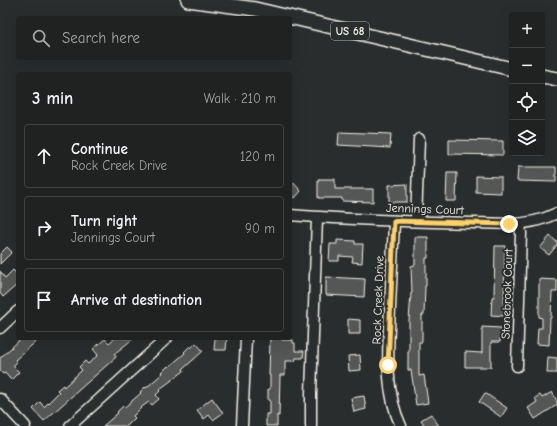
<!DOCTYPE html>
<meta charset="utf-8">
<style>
body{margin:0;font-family:"Comic Neue",sans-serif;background:#282a2a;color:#f1f3f6}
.controls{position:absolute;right:12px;top:12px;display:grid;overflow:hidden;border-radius:4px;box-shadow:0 4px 16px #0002}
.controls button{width:36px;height:36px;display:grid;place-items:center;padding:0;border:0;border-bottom:1px solid #3d3f40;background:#202222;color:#f1f3f6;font:20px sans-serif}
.stop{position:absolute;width:12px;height:12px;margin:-9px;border:3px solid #ffd166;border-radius:50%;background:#fff}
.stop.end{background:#ffd166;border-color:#fff;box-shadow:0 1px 4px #0008}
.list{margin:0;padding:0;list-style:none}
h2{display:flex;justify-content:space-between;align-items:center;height:52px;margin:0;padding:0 16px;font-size:17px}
h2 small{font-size:13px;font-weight:400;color:#a2a4a5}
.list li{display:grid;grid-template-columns:26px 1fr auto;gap:12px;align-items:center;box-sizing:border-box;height:64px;margin:0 8px 8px;padding:0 8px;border:1px solid #3d3f40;border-radius:4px}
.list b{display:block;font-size:15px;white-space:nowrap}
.list p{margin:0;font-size:13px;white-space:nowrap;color:#a2a4a5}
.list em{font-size:13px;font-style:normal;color:#a2a4a5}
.icon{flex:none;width:22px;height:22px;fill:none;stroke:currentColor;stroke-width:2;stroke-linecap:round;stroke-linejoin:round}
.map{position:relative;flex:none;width:557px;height:426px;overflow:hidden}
.search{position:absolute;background:#202222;box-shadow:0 4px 16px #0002;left:16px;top:16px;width:276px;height:44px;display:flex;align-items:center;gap:10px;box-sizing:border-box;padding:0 14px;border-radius:4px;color:#a2a4a5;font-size:15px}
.panel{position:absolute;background:#202222;box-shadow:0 4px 16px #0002;left:16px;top:72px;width:276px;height:268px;border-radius:4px}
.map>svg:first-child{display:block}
.building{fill:#555756;stroke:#f4f1e8}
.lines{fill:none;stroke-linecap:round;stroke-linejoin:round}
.minor-casing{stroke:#f4f1e8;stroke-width:13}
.major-casing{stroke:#f4f1e8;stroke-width:16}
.minor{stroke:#2a2d2e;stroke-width:10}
.major{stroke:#2a2d2e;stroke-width:13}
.route{stroke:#ffd166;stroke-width:5}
.labels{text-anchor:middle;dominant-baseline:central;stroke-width:4;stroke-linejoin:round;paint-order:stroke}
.shield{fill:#2a2d2e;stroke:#b7b6b0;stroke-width:1}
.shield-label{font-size:11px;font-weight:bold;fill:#f4f1e8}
.street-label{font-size:12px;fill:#f4f1e8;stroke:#2a2d2e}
</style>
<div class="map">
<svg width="557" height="426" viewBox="0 0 557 426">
<rect width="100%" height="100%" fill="#2a2d2e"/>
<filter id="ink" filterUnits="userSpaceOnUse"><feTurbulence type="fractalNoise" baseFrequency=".025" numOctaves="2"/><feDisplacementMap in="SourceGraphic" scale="8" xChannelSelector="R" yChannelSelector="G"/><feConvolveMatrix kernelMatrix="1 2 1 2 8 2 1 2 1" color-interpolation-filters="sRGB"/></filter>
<g filter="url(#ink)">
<g class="building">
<polygon points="339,132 391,134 390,148 338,145"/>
<polygon points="449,140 503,141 503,155 449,154"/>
<polygon points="518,167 556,167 556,182 517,181"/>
<polygon points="447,173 457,173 456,201 446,201"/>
<polygon points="476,176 501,177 501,193 476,192"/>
<polygon points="290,179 301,191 295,198 290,193"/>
<polygon points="318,179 335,179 335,189 373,189 373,202 342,201 342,198 318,198"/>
<polygon points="407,184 407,202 389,202 389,185"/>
<polygon points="550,236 557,242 557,245 549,255 540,248"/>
<polygon points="415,237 428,237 428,258 426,258 426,286 425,286 424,315 422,315 422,342 419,342 419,376 424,375 428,403 416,405 411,370 408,370 408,352 409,352 409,321 411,293 412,293 411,266 415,265"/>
<polygon points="337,240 355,241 355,244 363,244 362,263 352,262 353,257 339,256 339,261 329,261 330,244 337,244"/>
<polygon points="495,246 505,246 504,316 491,315 492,297 494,297"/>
<polygon points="7,247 12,252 0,264 0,254"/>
<polygon points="13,270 18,275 18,284 3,297 0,293 0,271 5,278"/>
<polygon points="326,277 365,279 364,297 326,295"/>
<polygon points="539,279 557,280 557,292 552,292 551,318 550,318 549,345 537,344 538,328 542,328 542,318 539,317"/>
<polygon points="348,319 360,320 360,334 348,334"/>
<polygon points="482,327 501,328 500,342 491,342 491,367 465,367 465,352 482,353"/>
<polygon points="22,338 40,338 15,360 17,362 13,366 19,372 11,380 5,373 3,374 0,371 0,358"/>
<polygon points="115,338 134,338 114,354 116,357 44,421 33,409 40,402 44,407 59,392 57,390 63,385 64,387 82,370 79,367 85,361 88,364 98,355 93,349 105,339 109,343"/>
<polygon points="215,338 227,338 226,350 214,350"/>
<polygon points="270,338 282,338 282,340 293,340 293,343 295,343 295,351 304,351 303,358 296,358 295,361 285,361 285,375 280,375 279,416 277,415 277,426 266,426 266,414 270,414 270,400 268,400 268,389 270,389 270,375 269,375"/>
<polygon points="196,343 203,351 183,369 184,371 160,389 161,390 156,395 159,399 152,405 149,402 143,406 133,416 135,418 127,426 103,426 118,413 117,412 123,406 125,407 141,393 140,392 145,387 146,388 163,373 162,372 168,366 169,367 185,353 184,352 190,346 191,348"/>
<polygon points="360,355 361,370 349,371 348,356"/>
<polygon points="548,357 557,358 557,373 547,373"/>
<polygon points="552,392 557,401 557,405 535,419 528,408 537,402 535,398 540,395 542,398"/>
<polygon points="485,393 507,408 501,417 479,402"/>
<polygon points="364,396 366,409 354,412 351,398"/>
<polygon points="212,398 223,413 213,420 209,415 204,419 197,410"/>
<polygon points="431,414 439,426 425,426 421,420"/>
</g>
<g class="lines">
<g class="minor-casing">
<g id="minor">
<path d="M290,215C363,221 436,222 509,224C526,224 541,221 557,213"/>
<path d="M394,221C393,250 391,280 390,309C388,348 384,390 401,426"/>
<polyline points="416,221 419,139"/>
<polyline points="0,328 18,311"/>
<polyline points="517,366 521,233 520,224"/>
<polyline points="0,399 25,426"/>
<polyline points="70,426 167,338"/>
<polyline points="242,426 246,338"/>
<polyline points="311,426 311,394 317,218"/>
</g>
</g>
<g class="major-casing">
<g id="major">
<polyline points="188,0 255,9 512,69"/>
<polyline points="542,76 557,79"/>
</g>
</g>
<use href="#minor" class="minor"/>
<use href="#major" class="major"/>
</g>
</g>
<g class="lines" filter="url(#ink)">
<polyline class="route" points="388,365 389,344 394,221 509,224"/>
</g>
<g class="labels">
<rect class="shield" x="331" y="22" width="38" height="18" rx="3"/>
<g class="shield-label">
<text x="350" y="31">US 68</text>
</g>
<g class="street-label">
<text transform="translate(425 209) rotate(2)">Jennings Court</text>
<text transform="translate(507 294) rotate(-88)">Stonebrook Court</text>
<text transform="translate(378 300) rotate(-88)">Rock Creek Drive</text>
</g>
</g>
</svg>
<div class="controls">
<button>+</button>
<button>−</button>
<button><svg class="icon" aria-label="locate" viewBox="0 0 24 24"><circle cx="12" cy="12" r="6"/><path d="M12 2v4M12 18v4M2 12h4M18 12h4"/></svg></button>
<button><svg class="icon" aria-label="layers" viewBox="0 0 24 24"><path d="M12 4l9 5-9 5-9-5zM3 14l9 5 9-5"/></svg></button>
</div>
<div class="stop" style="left:388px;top:365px"></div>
<div class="stop end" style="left:509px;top:224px"></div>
<div class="search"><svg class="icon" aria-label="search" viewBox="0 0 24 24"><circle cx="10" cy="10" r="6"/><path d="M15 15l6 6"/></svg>Search here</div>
<section class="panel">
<h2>3 min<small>Walk · 210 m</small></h2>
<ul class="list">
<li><svg class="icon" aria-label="ahead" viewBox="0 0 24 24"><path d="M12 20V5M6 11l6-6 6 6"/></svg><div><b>Continue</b><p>Rock Creek Drive</p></div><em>120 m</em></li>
<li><svg class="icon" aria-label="right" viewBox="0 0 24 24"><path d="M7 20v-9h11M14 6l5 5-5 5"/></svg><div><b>Turn right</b><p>Jennings Court</p></div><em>90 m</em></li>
<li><svg class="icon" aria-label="arrive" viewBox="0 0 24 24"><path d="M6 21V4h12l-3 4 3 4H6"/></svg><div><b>Arrive at destination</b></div></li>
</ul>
</section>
</div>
